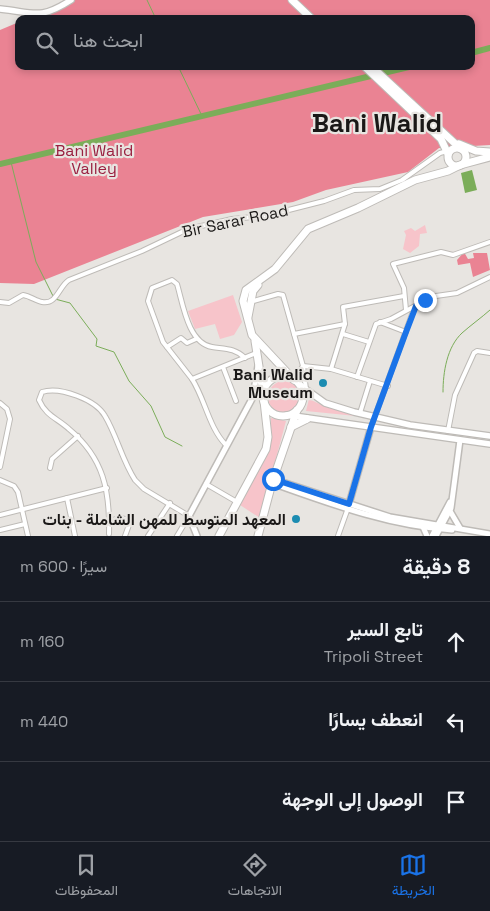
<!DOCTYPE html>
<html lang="ar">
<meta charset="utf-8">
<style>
body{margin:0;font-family:"Space Grotesk",Vazirmatn,sans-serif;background:#242831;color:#f1f3f6;direction:rtl}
.stop{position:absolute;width:15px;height:15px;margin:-11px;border:4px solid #1a73e8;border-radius:50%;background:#fff}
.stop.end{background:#1a73e8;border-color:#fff;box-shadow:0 1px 5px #0008}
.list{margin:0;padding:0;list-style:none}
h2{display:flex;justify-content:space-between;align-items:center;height:65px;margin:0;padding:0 20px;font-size:21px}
h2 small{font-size:16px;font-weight:400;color:#9ea1a6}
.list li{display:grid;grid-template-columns:32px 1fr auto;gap:15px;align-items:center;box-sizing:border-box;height:80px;padding:0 20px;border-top:1px solid #363941}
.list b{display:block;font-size:19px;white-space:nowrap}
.list p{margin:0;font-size:16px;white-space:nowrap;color:#9ea1a6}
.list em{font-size:16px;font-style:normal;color:#9ea1a6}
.icon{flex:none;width:28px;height:28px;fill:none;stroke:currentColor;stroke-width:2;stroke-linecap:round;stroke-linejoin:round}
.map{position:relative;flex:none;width:490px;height:536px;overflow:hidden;direction:ltr}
.search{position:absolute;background:#171b24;box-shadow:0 2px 8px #0003;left:15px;right:15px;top:15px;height:55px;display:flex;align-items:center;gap:12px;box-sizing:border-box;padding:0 18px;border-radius:10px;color:#9ea1a6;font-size:19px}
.sheet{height:305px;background:#171b24}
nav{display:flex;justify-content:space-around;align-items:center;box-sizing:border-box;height:70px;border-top:1px solid #363941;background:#171b24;font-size:14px;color:#9ea1a6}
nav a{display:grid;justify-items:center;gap:2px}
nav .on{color:#1a73e8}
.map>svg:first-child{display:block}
.green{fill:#f7c4ca}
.forest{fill:#ea8393}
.water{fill:#7bad59}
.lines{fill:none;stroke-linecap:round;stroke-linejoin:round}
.stream{stroke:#7bad59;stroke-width:1}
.river{stroke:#7bad59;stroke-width:6}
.street-casing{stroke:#bebbb7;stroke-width:6}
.secondary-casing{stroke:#bebbb7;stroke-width:8}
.primary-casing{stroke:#bebbb7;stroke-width:8}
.highway-casing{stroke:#bebbb7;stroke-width:9}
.street{stroke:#fff;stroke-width:4}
.secondary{stroke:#fff;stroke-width:5}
.primary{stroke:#fff;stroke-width:5.5}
.highway{stroke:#fff;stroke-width:7}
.route{stroke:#1a73e8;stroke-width:6}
.poi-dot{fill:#1c8cb1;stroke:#e8e5e1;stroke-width:2}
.labels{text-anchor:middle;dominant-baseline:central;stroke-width:4.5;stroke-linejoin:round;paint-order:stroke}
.park-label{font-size:16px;fill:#9a2141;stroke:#e8e5e1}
.street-label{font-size:16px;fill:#1a1817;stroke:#e8e5e1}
.poi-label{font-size:16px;font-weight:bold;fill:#1a1817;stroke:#e8e5e1;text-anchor:end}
.town-label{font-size:26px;font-weight:bold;fill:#1a1817;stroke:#e8e5e1}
</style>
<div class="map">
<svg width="490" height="536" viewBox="0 0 490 536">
<rect width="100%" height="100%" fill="#e8e5e1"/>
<g class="green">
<polygon points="425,225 427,233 420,234 419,246 410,253 403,249 406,235 404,231 411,228 415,231"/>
<polygon points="233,295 242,322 234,335 220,339 215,324 195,329 188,311"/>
<circle cx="284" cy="397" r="16"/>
<polygon points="309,399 324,406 366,417 306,411"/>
<polygon points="271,418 286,421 260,518 240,505 270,446"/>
</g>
<g class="forest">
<polygon points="67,0 490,0 490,145 439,148 408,172 326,190 293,202 203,217 34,284 0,283 0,30 19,22 19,66 471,66 471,19 27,19 48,12"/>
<polygon points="464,252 468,259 474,258 473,253 487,253 490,270 473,277 470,263 458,265 457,260"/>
</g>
<polygon class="water" points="472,170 477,190 465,193 461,173"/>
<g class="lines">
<g class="stream">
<polyline points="147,0 156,19"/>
<polyline points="178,66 202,116"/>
<polyline points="11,162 36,262 53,296"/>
<polyline points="55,299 70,303 97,339 96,346 114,352 129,381 151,406 165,437 182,446"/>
<path d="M443,392C443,372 447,347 462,333C471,325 481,318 490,310"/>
</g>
<g class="river">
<polyline points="471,53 490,48"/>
<polyline points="0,164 413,66"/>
</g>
<g class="street-casing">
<g id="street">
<path d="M0,302L9,303L23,295C30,296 36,301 42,302C57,305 59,286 69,280L142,251L188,229L232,219L265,216L324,201L354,190L380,189L402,180L440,153L451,150"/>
<polyline points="250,302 278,294 283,295 303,366 306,389"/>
<polyline points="406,310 404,288 393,264 441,252 453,255 490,242"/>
<polyline points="380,322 406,332"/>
<polyline points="294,334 345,324"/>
<polyline points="343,334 369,342"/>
<polyline points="167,347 181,338 187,343 196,339"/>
<polyline points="303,366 331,369 388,386"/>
<polyline points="223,367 236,401"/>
<polyline points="331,369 345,324 343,307 404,296"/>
<polyline points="291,375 297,375 303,366"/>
<polyline points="357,377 376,324 391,319 415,306"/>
<path d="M192,379L163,342L148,301L152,288L172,280L177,284C183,304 188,343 212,347C225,349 235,348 245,358"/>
<polyline points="0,403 7,409 10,419 0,467"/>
<polyline points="360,413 370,381"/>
<polyline points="371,427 415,306 436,296 457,293 490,277"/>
<polyline points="448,431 455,395 474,353 477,351 490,353"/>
<path d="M226,445C209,428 205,399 192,379L256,353"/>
<polyline points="50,468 52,459 78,436"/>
<polyline points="0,480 14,486 18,492 28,536"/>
<polyline points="206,484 237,502"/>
<polyline points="67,498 75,536"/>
<polyline points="0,515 107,488"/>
<polyline points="109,521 121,518 128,520 129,525 125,536"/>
<polyline points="0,530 25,524"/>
<path d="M109,534C110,491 104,458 69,429C57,418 46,416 39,400L42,392C60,386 96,400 105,416C117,436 122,460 135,480L144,489L189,516L177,536"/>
<polyline points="148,536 170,503"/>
<polyline points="338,536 348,508"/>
</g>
</g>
<g class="secondary-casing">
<g id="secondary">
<polyline points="273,479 390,517 490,534"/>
<path d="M272,483C331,504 390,526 452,530"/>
<polyline points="349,504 371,427"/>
<polyline points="450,511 460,528"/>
<polyline points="423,527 427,536"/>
<polyline points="197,536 189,516 253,397 258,366"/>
<polyline points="432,536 450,502"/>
<polyline points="436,536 451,508 460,440"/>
</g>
</g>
<g class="primary-casing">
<g id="primary">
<path d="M0,9C33,12 39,21 71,0"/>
<polyline points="300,385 325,403 354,412 410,425 490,436"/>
<polyline points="287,415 490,444"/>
</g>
</g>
<g class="highway-casing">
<g id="highway">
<polyline points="292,0 312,19"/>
<polyline points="364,66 441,139 448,154"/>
<polyline points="371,66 461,149"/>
<polyline points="459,144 476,151 490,152"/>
<circle cx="457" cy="157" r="9"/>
<polyline points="460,165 490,157"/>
<polyline points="248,317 253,291 258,285"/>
<polyline points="255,341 263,392"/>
<circle cx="283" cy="396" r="20"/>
<polyline points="294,380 252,335 243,301 246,290 275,269 308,229 358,208 415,180 448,171 458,166"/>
<polyline points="291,427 307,419"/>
<polyline points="219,536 266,449 268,437 264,401"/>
<polyline points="258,536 272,483 297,410"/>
</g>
</g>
<use href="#street" class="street"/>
<use href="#secondary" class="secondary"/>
<use href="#primary" class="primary"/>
<use href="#highway" class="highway"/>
</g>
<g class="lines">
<polyline class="route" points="273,479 349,504 371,427 406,332 416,306 425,300"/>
</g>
<g class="poi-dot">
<circle cx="323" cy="383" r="5"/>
<circle cx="296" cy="519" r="5"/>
</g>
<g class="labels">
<g class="park-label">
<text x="94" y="150">Bani Walid<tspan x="94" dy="18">Valley</tspan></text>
</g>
<g class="street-label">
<text transform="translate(235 221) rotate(-12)">Bir Sarar Road</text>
</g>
<g class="poi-label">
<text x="313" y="374">Bani Walid<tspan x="313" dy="18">Museum</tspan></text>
<text x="286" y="519">المعهد المتوسط للمهن الشاملة - بنات</text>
</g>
<g class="town-label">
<text x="377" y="123">Bani Walid</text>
</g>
</g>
</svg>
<div class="stop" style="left:273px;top:479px"></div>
<div class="stop end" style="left:425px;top:300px"></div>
<div class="search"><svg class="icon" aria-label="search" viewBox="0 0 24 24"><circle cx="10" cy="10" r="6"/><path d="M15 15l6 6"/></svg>ابحث هنا</div>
</div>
<section class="sheet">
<h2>8 دقيقة<small>سيرًا · 600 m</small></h2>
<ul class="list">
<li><svg class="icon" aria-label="ahead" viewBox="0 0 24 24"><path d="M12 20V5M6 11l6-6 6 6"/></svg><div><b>تابع السير</b><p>Tripoli Street</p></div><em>160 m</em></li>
<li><svg class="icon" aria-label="left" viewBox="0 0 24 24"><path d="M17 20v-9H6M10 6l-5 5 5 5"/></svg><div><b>انعطف يسارًا</b></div><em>440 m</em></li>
<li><svg class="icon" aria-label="arrive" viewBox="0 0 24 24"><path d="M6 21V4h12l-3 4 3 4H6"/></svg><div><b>الوصول إلى الوجهة</b></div></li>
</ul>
</section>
<nav>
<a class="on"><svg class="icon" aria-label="map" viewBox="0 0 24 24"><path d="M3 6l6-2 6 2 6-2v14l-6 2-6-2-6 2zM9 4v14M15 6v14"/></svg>الخريطة</a>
<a><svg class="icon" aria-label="directions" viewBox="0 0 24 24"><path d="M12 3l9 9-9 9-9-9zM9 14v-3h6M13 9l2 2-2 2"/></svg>الاتجاهات</a>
<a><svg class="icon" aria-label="saved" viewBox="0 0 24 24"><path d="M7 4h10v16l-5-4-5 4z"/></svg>المحفوظات</a>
</nav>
